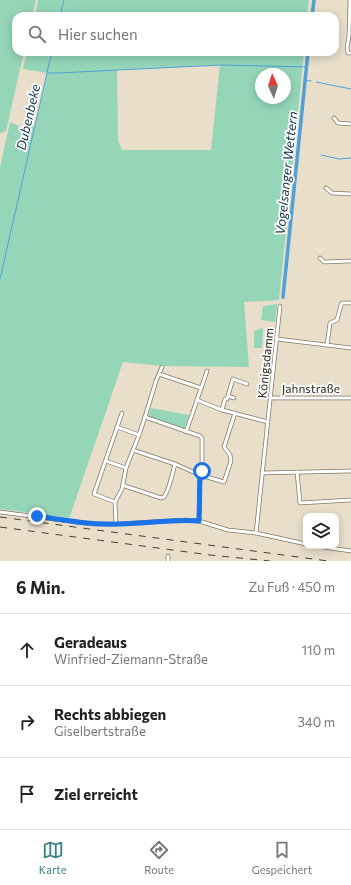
<!DOCTYPE html>
<html lang="de">
<meta charset="utf-8">
<style>
body{margin:0;font-family:Commissioner,sans-serif;background:#f6f6f6;color:#222}
.controls{position:absolute;right:12px;bottom:12px;display:grid;overflow:hidden;border-radius:8px;box-shadow:0 2px 10px #0003}
.controls button{width:36px;height:36px;display:grid;place-items:center;padding:0;border:0;border-bottom:1px solid #e0e0e0;background:#fff;color:#222;font:20px sans-serif}
.compass{position:absolute;left:255px;top:68px;width:36px;height:36px;border-radius:50%;background:#fff;box-shadow:0 2px 10px #0003;rotate:356deg}
.stop{position:absolute;width:12px;height:12px;margin:-9px;border:3px solid #1a73e8;border-radius:50%;background:#fff}
.stop.end{background:#1a73e8;border-color:#fff;box-shadow:0 1px 4px #0008}
.list{margin:0;padding:0;list-style:none}
h2{display:flex;justify-content:space-between;align-items:center;height:52px;margin:0;padding:0 16px;font-size:17px}
h2 small{font-size:13px;font-weight:400;color:#767676}
.list li{display:grid;grid-template-columns:26px 1fr auto;gap:12px;align-items:center;box-sizing:border-box;height:72px;padding:0 16px;border-top:1px solid #e0e0e0}
.list b{display:block;font-size:15px;white-space:nowrap}
.list p{margin:0;font-size:13px;white-space:nowrap;color:#767676}
.list em{font-size:13px;font-style:normal;color:#767676}
.icon{flex:none;width:22px;height:22px;fill:none;stroke:currentColor;stroke-width:2;stroke-linecap:round;stroke-linejoin:round}
.map{position:relative;flex:none;width:351px;height:561px;overflow:hidden}
.search{position:absolute;background:#fff;box-shadow:0 2px 10px #0003;left:12px;right:12px;top:12px;height:44px;display:flex;align-items:center;gap:10px;box-sizing:border-box;padding:0 14px;border-radius:12px;color:#767676;font-size:15px}
.sheet{height:268px;background:#fff}
nav{display:flex;justify-content:space-around;align-items:center;box-sizing:border-box;height:56px;border-top:1px solid #e0e0e0;background:#fff;font-size:11px;color:#767676}
nav a{display:grid;justify-items:center;gap:2px}
nav .on{color:#388184}
.map>svg:first-child{display:block}
.green{fill:#95d6b9;fill-rule:evenodd}
.lines{fill:none;stroke-linecap:round;stroke-linejoin:round}
.stream{stroke:#51a0d7;stroke-width:1}
.canal{stroke:#51a0d7;stroke-width:3.5}
.minor-casing{stroke:#817866;stroke-width:4.5}
.minor{stroke:#fff;stroke-width:3}
.rail{stroke:#433f36;stroke-width:1;stroke-dasharray:7 7;stroke-linecap:butt}
.route{stroke:#1a73e8;stroke-width:5}
.labels{text-anchor:middle;dominant-baseline:central;stroke-width:3.5;stroke-linejoin:round;paint-order:stroke}
.street-label{font-size:12px;fill:#2a261f;stroke:#fff}
.water-label{font-size:13px;font-style:italic;fill:#0c2f46;stroke:#fff}
</style>
<div class="map">
<svg width="351" height="561" viewBox="0 0 351 561">
<rect width="100%" height="100%" fill="#e8deca"/>
<g class="green">
<polygon points="0,0 36,0 32,16 16,16 16,52 24,52 6,131 0,133"/>
<polygon points="38,0 309,0 307,16 35,16"/>
<path d="M27,52H304L279,300L244,302L249,367L162,366L123,362L71,513L69,518L0,509V168L10,122L23,128L35,126L47,73L23,69ZM220,65L211,150H122L118,140L117,70ZM261,74H285V98H261Z"/>
<polygon points="277,304 275,322 261,320 263,306"/>
<polygon points="263,328 262,348 254,348 254,331"/>
<polygon points="151,408 189,415 184,429 148,417"/>
</g>
<g class="lines">
<g class="stream">
<polyline points="60,16 64,0"/>
<polyline points="47,72 52,52"/>
<polyline points="305,80 311,81"/>
<polyline points="316,82 351,89"/>
<polyline points="321,155 339,159 351,158"/>
<polyline points="0,279 47,73 58,73 220,65 307,67"/>
</g>
<g class="canal">
<polyline points="312,16 314,0"/>
<polyline points="283,297 308,52"/>
</g>
<g class="minor-casing">
<g id="minor">
<polyline points="350,0 349,36 347,48 348,53 351,53"/>
<polyline points="334,118 338,123 351,124"/>
<polyline points="326,188 332,193 351,194"/>
<polyline points="320,258 324,262 351,261"/>
<polyline points="277,339 351,348"/>
<polyline points="327,345 330,323 337,320 341,305 342,303 351,303"/>
<polyline points="159,374 201,388"/>
<polyline points="228,396 234,398"/>
<polyline points="270,398 351,398"/>
<polyline points="197,400 222,410 268,422"/>
<polyline points="222,410 225,399 227,399 233,379 247,384"/>
<polyline points="145,417 156,381 162,367"/>
<polyline points="117,427 139,435"/>
<polyline points="186,432 207,371"/>
<polyline points="133,450 175,464 200,475 224,482 231,461 230,455 224,447 235,413"/>
<polyline points="106,461 126,468"/>
<polyline points="297,472 300,503 351,500"/>
<polyline points="262,473 351,471"/>
<path d="M122,485L161,498L164,497C170,488 172,475 175,464"/>
<polyline points="115,502 94,494 122,413"/>
<polyline points="0,512 92,524 116,524 186,520 199,521 228,530 256,533 306,544"/>
<polyline points="116,524 115,502 122,489 126,468 139,435 145,417 200,436 202,438 202,471 200,475 199,521"/>
<polyline points="256,533 280,306"/>
<polyline points="316,546 351,551"/>
<polyline points="168,561 168,556"/>
</g>
</g>
<use href="#minor" class="minor"/>
<g class="rail">
<polyline points="0,517 328,561"/>
<polyline points="0,527 210,555 270,561"/>
</g>
</g>
<g class="lines">
<path class="route" d="M37,516C63,520 90,525 116,524C144,524 171,519 199,521L200,475L202,471"/>
</g>
<g class="labels">
<g class="street-label">
<text transform="translate(265 363) rotate(-84)">Königsdamm</text>
<text x="311" y="388">Jahnstraße</text>
</g>
<g class="water-label">
<text transform="translate(28 117) rotate(-77)">Dubenbeke</text>
<text transform="translate(286 173) rotate(-84)">Vogelsanger Wettern</text>
</g>
</g>
</svg>
<div class="controls">
<button><svg class="icon" aria-label="layers" viewBox="0 0 24 24"><path d="M12 4l9 5-9 5-9-5zM3 14l9 5 9-5"/></svg></button>
</div>
<svg class="compass" viewBox="-18 -18 36 36"><path d="M0-13l5 13h-10z" fill="#e53935"/><path d="M0 13l5-13h-10z" fill="#767676"/></svg>
<div class="stop" style="left:202px;top:471px"></div>
<div class="stop end" style="left:37px;top:516px"></div>
<div class="search"><svg class="icon" aria-label="search" viewBox="0 0 24 24"><circle cx="10" cy="10" r="6"/><path d="M15 15l6 6"/></svg>Hier suchen</div>
</div>
<section class="sheet">
<h2>6 Min.<small>Zu Fuß · 450 m</small></h2>
<ul class="list">
<li><svg class="icon" aria-label="ahead" viewBox="0 0 24 24"><path d="M12 20V5M6 11l6-6 6 6"/></svg><div><b>Geradeaus</b><p>Winfried-Ziemann-Straße</p></div><em>110 m</em></li>
<li><svg class="icon" aria-label="right" viewBox="0 0 24 24"><path d="M7 20v-9h11M14 6l5 5-5 5"/></svg><div><b>Rechts abbiegen</b><p>Giselbertstraße</p></div><em>340 m</em></li>
<li><svg class="icon" aria-label="arrive" viewBox="0 0 24 24"><path d="M6 21V4h12l-3 4 3 4H6"/></svg><div><b>Ziel erreicht</b></div></li>
</ul>
</section>
<nav>
<a class="on"><svg class="icon" aria-label="map" viewBox="0 0 24 24"><path d="M3 6l6-2 6 2 6-2v14l-6 2-6-2-6 2zM9 4v14M15 6v14"/></svg>Karte</a>
<a><svg class="icon" aria-label="directions" viewBox="0 0 24 24"><path d="M12 3l9 9-9 9-9-9zM9 14v-3h6M13 9l2 2-2 2"/></svg>Route</a>
<a><svg class="icon" aria-label="saved" viewBox="0 0 24 24"><path d="M7 4h10v16l-5-4-5 4z"/></svg>Gespeichert</a>
</nav>
